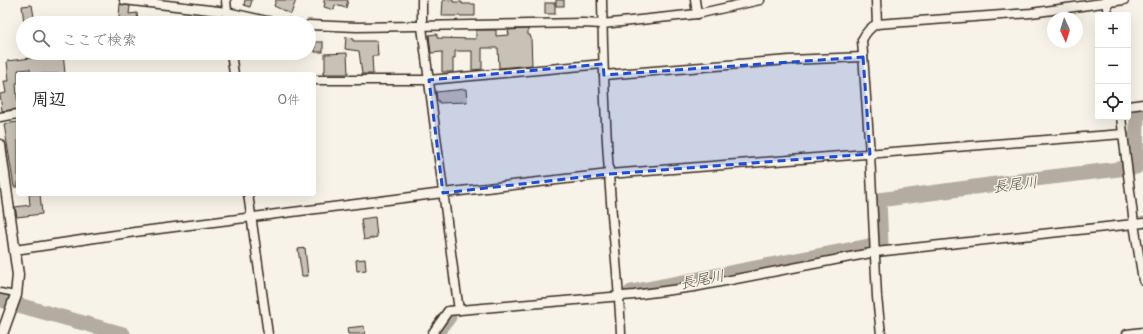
<!DOCTYPE html>
<html lang="ja">
<meta charset="utf-8">
<style>
body{margin:0;font-family:"Playpen Sans","Klee One",sans-serif;background:#f2f2f2;color:#222}
.controls{position:absolute;right:12px;top:12px;display:grid;overflow:hidden;border-radius:4px;box-shadow:0 4px 16px #0002}
.controls button{width:36px;height:36px;display:grid;place-items:center;padding:0;border:0;border-bottom:1px solid #e0e0e0;background:#fff;color:#222;font:20px sans-serif}
.compass{position:absolute;left:1047px;top:12px;width:36px;height:36px;border-radius:50%;background:#fff;box-shadow:0 4px 16px #0002;rotate:176deg}
.list{margin:0;padding:0;list-style:none}
h2{display:flex;justify-content:space-between;align-items:center;height:52px;margin:0;padding:0 16px;font-size:17px}
h2 small{font-size:13px;font-weight:400;color:#767676}
.icon{flex:none;width:22px;height:22px;fill:none;stroke:currentColor;stroke-width:2;stroke-linecap:round;stroke-linejoin:round}
.map{position:relative;flex:none;width:1143px;height:334px;overflow:hidden}
.search{position:absolute;background:#fff;box-shadow:0 4px 16px #0002;left:16px;top:16px;width:300px;height:44px;display:flex;align-items:center;gap:10px;box-sizing:border-box;padding:0 14px;border-radius:22px;color:#767676;font-size:15px}
.panel{position:absolute;background:#fff;box-shadow:0 4px 16px #0002;left:16px;top:72px;width:300px;height:124px;border-radius:4px}
.map>svg:first-child{display:block}
.lines{fill:none;stroke-linecap:round;stroke-linejoin:round}
.river{stroke:#b4aca0;stroke-width:15}
.building{fill:#c8c1b6;stroke:#3b2a1e}
.service-casing{stroke:#3b2a1e;stroke-width:7}
.minor-casing{stroke:#3b2a1e;stroke-width:11}
.tertiary-casing{stroke:#3b2a1e;stroke-width:13}
.service{stroke:#f7f3e8;stroke-width:4}
.minor{stroke:#f7f3e8;stroke-width:8}
.tertiary{stroke:#f7f3e8;stroke-width:10}
.marked{fill:#1d4ed8;fill-opacity:0.2;stroke:#1d4ed8;stroke-width:3;stroke-dasharray:8 5;stroke-linejoin:round}
.labels{text-anchor:middle;dominant-baseline:central;stroke-width:3;stroke-linejoin:round;paint-order:stroke}
.water-label{font-size:15px;font-style:italic;fill:#5f5145;stroke:#f7f3e8}
</style>
<div class="map">
<svg width="1143" height="334" viewBox="0 0 1143 334">
<rect width="100%" height="100%" fill="#f7f3e8"/>
<filter id="ink" filterUnits="userSpaceOnUse"><feTurbulence type="fractalNoise" baseFrequency=".025" numOctaves="2"/><feDisplacementMap in="SourceGraphic" scale="8" xChannelSelector="R" yChannelSelector="G"/><feConvolveMatrix kernelMatrix="1 2 1 2 8 2 1 2 1" color-interpolation-filters="sRGB"/></filter>
<g filter="url(#ink)">
<g class="lines">
<g class="river">
<polyline points="881,244 879,200 1026,180 1136,167 1137,115 1143,112"/>
<polyline points="631,292 869,246"/>
<polyline points="0,300 123,334"/>
<polyline points="436,334 449,317"/>
</g>
</g>
<g class="building">
<polygon points="245,0 252,0 250,7 244,5"/>
<polygon points="276,0 296,0 291,14 274,6"/>
<polygon points="324,0 348,0 346,8 335,5 334,10 324,7 325,3 324,3"/>
<polygon points="443,0 453,0 453,2 462,2 462,4 475,4 475,16 442,16"/>
<rect x="556" y="0" width="8" height="6"/>
<rect x="545" y="3" width="10" height="11"/>
<polygon points="120,4 130,6 129,14 137,13 138,23 120,23 119,17"/>
<polygon points="32,5 35,23 24,23 22,6"/>
<polygon points="528,29 528,35 530,35 531,38 532,65 499,68 498,48 482,48 482,69 472,70 472,51 455,51 455,58 453,58 453,72 442,72 442,52 431,53 429,35 437,34 437,38 476,39 476,30 496,30 496,36 509,35 508,30"/>
<polygon points="346,37 353,38 353,41 377,41 378,56 372,56 373,74 362,74 359,51 345,49"/>
<rect x="315" y="42" width="8" height="10"/>
<polygon points="48,53 63,53 65,74 30,74 30,69 18,70 18,83 16,83 18,109 2,111 0,94 6,93 4,81 9,81 7,61 48,56"/>
<polygon points="347,53 348,74 323,74 323,71 325,71 325,54"/>
<polygon points="466,89 467,102 439,103 439,101 437,100 436,92"/>
<polygon points="18,122 18,187 14,187 4,124"/>
<polygon points="29,194 40,194 42,214 17,217 15,207 30,205"/>
<polygon points="375,217 377,237 364,240 361,219"/>
<polygon points="305,248 308,276 302,276 298,249"/>
<polygon points="365,259 366,270 357,271 356,260"/>
<polygon points="364,326 365,334 348,334 347,328"/>
</g>
<g class="lines">
<g class="service-casing">
<polyline id="service" points="0,291 15,294"/>
</g>
<g class="minor-casing">
<g id="minor">
<polyline points="124,0 227,12 267,21 288,23"/>
<polyline points="226,0 228,23"/>
<polyline points="422,0 422,27 454,276 459,310"/>
<path d="M602,0C603,58 605,116 609,173C612,227 619,280 621,334"/>
<polyline points="695,0 697,14"/>
<polyline points="876,0 877,24"/>
<polyline points="1106,0 1108,15"/>
<polyline points="309,25 357,27 583,23 602,24 697,14 760,0"/>
<polyline points="231,53 234,74"/>
<polyline points="604,75 789,60 863,57"/>
<polyline points="314,80 429,80 603,64"/>
<polyline points="1128,106 1143,104"/>
<polyline points="0,117 18,114"/>
<polyline points="1121,117 1134,224 1143,280"/>
<polyline points="248,194 268,334"/>
<polyline points="15,250 135,232 443,193 609,174 1123,134"/>
<polyline points="432,334 448,311 634,295 694,287 876,252 1143,223"/>
<path d="M881,334L877,297L870,154L862,40C865,34 870,27 877,24L1031,13L1124,0"/>
<polyline points="1127,334 1143,332"/>
</g>
</g>
<g class="tertiary-casing">
<polyline id="tertiary" points="0,145 18,275 16,295 2,334"/>
</g>
<use href="#service" class="service"/>
<use href="#minor" class="minor"/>
<use href="#tertiary" class="tertiary"/>
</g>
</g>
<path class="marked" d="M863,57L870,154L609,174L443,193L429,80L603,64L604,75Z"/>
<g class="labels">
<g class="water-label">
<text transform="translate(1015 183) rotate(-7)">長尾川</text>
<text transform="translate(702 278) rotate(-11)">長尾川</text>
</g>
</g>
</svg>
<div class="controls">
<button>+</button>
<button>−</button>
<button><svg class="icon" aria-label="locate" viewBox="0 0 24 24"><circle cx="12" cy="12" r="6"/><path d="M12 2v4M12 18v4M2 12h4M18 12h4"/></svg></button>
</div>
<svg class="compass" viewBox="-18 -18 36 36"><path d="M0-13l5 13h-10z" fill="#e53935"/><path d="M0 13l5-13h-10z" fill="#767676"/></svg>
<div class="search"><svg class="icon" aria-label="search" viewBox="0 0 24 24"><circle cx="10" cy="10" r="6"/><path d="M15 15l6 6"/></svg>ここで検索</div>
<section class="panel">
<h2>周辺<small>0件</small></h2>
<ul class="list">
</ul>
</section>
</div>
